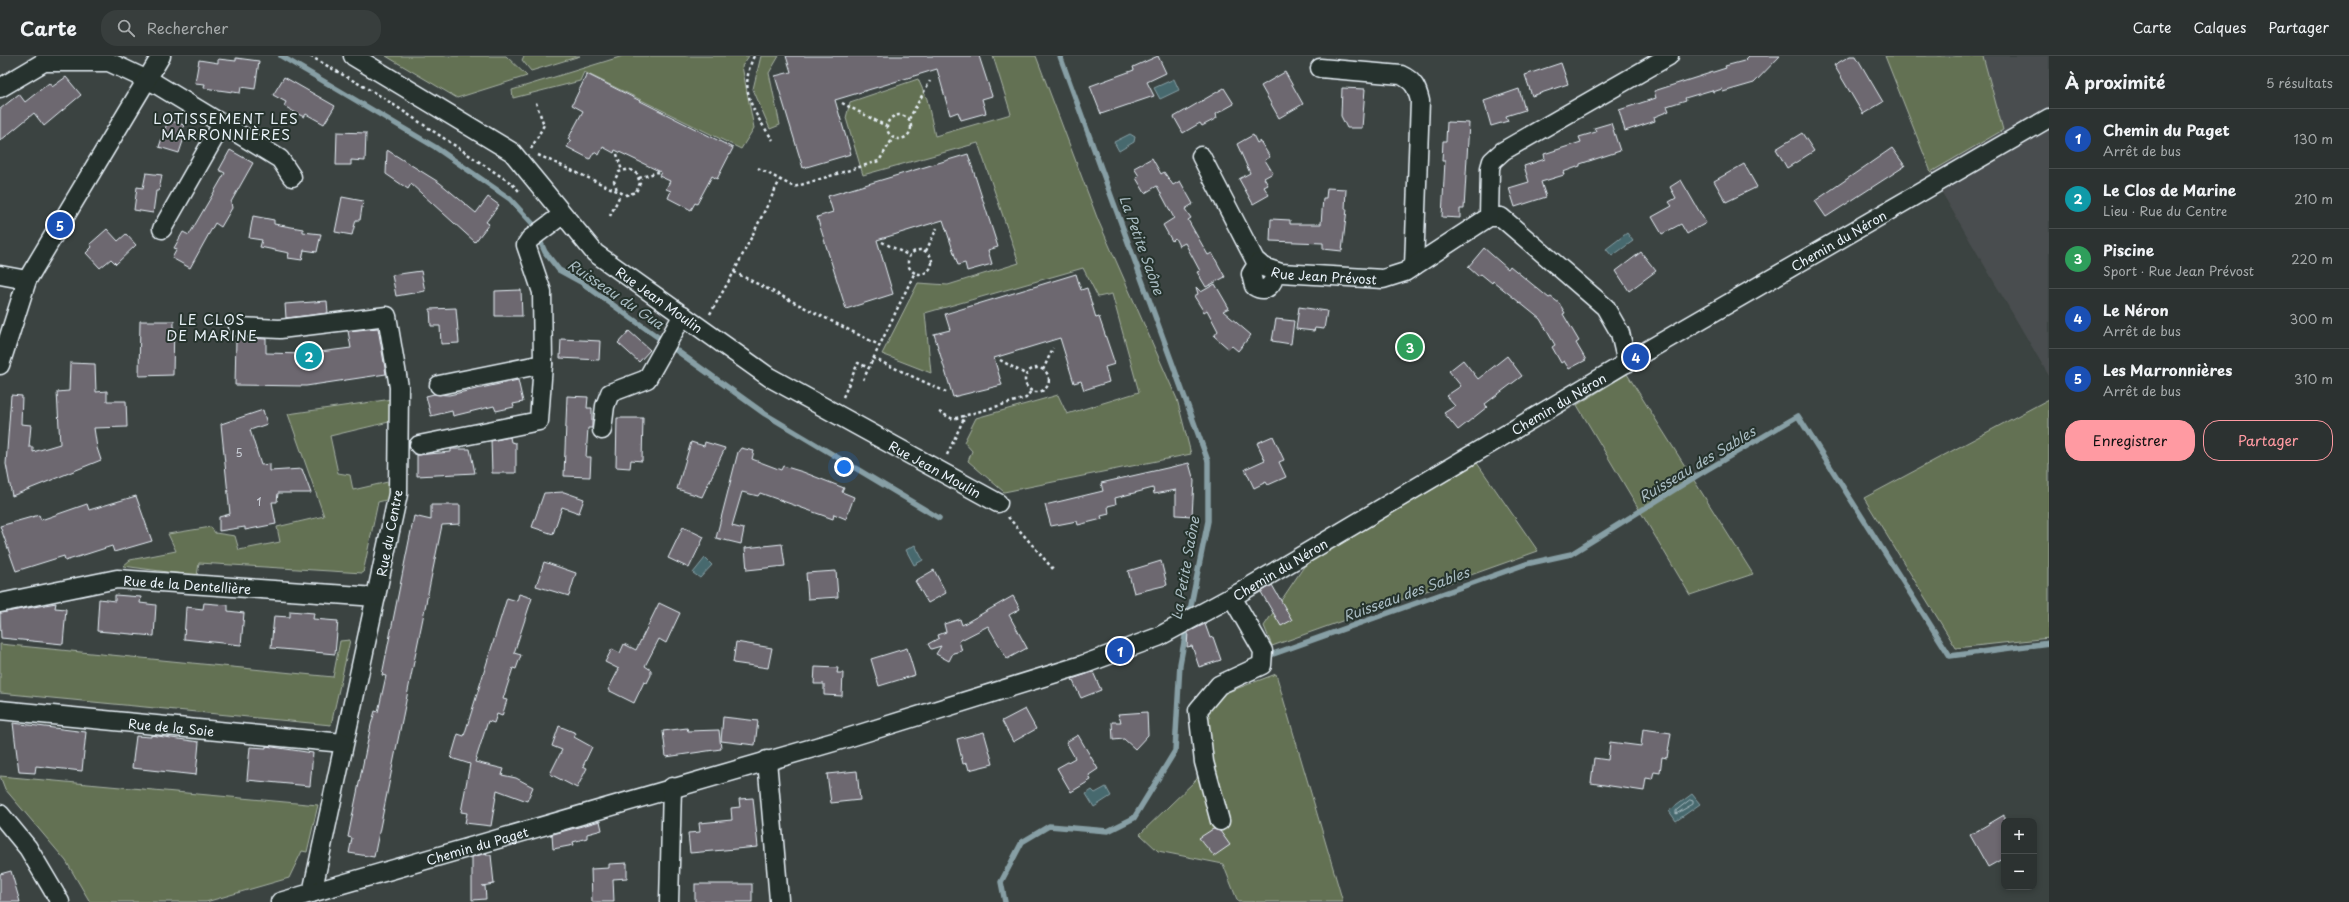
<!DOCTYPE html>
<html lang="fr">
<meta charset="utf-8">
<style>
body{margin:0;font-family:"Playpen Sans",sans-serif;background:#383e3d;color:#f1f3f6}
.controls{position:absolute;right:12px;bottom:12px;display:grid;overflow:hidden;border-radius:8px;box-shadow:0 2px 6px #0003}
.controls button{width:36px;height:36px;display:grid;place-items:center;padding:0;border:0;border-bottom:1px solid #484d4d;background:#2c3231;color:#f1f3f6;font:20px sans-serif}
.you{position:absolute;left:844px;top:411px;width:14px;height:14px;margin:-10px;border:3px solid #fff;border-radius:50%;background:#1a73e8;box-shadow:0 0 0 6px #1a73e833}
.badge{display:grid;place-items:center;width:26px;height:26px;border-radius:50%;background:#ff9aa2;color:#fff;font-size:13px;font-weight:700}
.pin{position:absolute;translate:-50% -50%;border:2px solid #fff;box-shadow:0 1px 4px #0006}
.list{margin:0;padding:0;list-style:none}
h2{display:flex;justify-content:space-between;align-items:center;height:52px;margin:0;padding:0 16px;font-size:17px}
h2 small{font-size:13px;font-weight:400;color:#a6aaab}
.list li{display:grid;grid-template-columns:26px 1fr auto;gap:12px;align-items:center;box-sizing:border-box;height:60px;padding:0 16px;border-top:1px solid #484d4d}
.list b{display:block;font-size:15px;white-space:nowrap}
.list p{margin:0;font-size:13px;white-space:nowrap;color:#a6aaab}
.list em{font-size:13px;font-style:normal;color:#a6aaab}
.actions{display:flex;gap:8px;padding:12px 16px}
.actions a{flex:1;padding:9px 0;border:1px solid #ff9aa2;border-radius:16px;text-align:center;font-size:14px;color:#ff9aa2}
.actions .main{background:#ff9aa2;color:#111}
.icon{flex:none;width:22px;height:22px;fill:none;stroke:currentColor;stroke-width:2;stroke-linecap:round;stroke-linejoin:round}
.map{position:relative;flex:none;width:2049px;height:846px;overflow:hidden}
header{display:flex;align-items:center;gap:24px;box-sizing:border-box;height:56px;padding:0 20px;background:#2c3231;border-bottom:1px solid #484d4d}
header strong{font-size:19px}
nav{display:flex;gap:22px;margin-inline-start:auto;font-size:14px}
.search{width:280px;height:36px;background:#383e3d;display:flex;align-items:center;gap:10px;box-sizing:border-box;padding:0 14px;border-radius:16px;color:#a6aaab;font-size:15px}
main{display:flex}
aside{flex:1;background:#2c3231}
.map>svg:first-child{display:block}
.built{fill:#4a4e4f}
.green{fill:#647152;stroke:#a6b1a5}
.water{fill:#47696e;stroke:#879fa5}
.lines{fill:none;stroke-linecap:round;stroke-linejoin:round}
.shore{stroke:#a8bbc1;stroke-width:1}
.stream{stroke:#879fa5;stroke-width:5.5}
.building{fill:#6d6770;stroke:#e8f1f8}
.minor-casing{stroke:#e8f1f8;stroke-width:21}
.path{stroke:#e8f1f8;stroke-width:2.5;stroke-dasharray:3 3;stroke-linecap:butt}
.minor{stroke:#26332d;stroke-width:18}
.labels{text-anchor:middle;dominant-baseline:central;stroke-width:4;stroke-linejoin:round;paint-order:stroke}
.number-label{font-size:11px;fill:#c9ced6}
.street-label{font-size:13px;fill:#e8f1f8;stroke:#26332d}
.neighbourhood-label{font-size:14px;letter-spacing:1px;fill:#e8f1f8;stroke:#26332d}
.water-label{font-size:14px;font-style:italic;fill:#a8bbc1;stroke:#26332d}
</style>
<header>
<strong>Carte</strong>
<div class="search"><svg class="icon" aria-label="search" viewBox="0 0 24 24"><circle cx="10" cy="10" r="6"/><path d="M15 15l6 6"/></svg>Rechercher</div>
<nav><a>Carte</a><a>Calques</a><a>Partager</a></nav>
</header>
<main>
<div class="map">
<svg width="2049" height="846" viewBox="0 0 2049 846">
<rect width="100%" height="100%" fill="#3b4341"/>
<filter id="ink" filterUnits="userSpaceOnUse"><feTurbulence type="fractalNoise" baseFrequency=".025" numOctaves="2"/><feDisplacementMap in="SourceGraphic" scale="8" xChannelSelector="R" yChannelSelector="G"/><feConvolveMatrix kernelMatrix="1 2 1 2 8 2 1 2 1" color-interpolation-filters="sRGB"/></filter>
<g filter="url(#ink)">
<polygon class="built" points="1885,0 2049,0 2049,320 1934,123"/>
<g class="green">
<polygon points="386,0 506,0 527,20 457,42"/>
<polygon points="524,0 580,0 531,15 522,4"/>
<polygon points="623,0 749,0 742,10 754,72 741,93 584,16 580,25 513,42 512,34"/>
<polygon points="761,0 779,0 769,17 780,69 770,73 753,33"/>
<polygon points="993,0 1036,0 1098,164 1177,343 1191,398 1004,436 968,405 972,395 964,386 976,362 1058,339 1067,358 1139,336 1112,238 1098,241 1083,212 925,257 931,317 882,298 918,227 948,229 1019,207 978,87 863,119 846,62 850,46 918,23 927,43 935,80 1011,58"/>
<polygon points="1885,0 1983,0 2003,74 1931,116"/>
<polygon points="1627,318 1753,518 1690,539 1577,349"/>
<polygon points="392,343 393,365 330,380 338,417 350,419 353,434 392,425 390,443 378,446 363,517 199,507 197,520 123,510 130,504 176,495 168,478 211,471 215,477 235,480 239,494 280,486 277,471 324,460 288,358"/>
<polygon points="2049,343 2049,582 1956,592 1864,442"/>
<polygon points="1477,407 1538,495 1272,590 1264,570 1305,509"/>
<polygon points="350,584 331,669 0,637 0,588 333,621 340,585"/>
<polygon points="1276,618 1343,846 1238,846 1223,808 1158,795 1140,778 1197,723 1203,658 1225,637"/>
<polygon points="0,720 318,749 307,796 302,795 289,822 206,846 90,846 66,805 5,733"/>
</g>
<g class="water">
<polygon points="1174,23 1179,34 1160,43 1154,32"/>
<polygon points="1130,78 1135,81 1134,86 1119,95 1114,86"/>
<polygon points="1627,177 1633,185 1612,200 1606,193"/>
<polygon points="1408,278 1418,293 1414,300 1408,300 1399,284"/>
<polygon points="915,489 923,504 914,509 906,494"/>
<polygon points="705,502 712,509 700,522 693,517"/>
<polygon points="1106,731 1111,740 1094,751 1086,738 1092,734 1095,737"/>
<polygon points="1692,738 1700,748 1676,765 1669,755"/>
</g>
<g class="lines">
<polygon class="shore" points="1690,744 1693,745 1693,748 1676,758 1676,755"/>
<g class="stream">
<polyline points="281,0 435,91 510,143 532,167 545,196 559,214 581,226 765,358 939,462"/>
<polyline points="1060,0 1208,405 1208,465 1189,559"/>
<polyline points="1265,601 1526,508 1571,498 1703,416 1798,360 1950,600 2049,587"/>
<polyline points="1005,846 1001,826 1022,786 1049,770 1108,775 1134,762 1175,695 1180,608 1187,570"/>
</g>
</g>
<g class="building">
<polygon points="786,0 979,0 992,40 982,43 986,57 961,64 958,56 950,59 937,13 835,44 851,98 803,112 775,20 791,16"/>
<polygon points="1158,0 1166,17 1147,26 1154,40 1101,58 1090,30 1134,14 1133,11"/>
<polygon points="1749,0 1780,0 1754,27 1723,36 1722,33 1713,36 1712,34 1685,42 1686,44 1667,50 1669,55 1654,61 1655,65 1625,75 1619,54 1656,42 1654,35 1726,12 1725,10 1744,5"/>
<polygon points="1850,0 1856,0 1883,46 1863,58 1834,9"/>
<polygon points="236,2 259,5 255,33 241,31 240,37 204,32 205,28 195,27 199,4 218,7 218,3 236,5"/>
<polygon points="1561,7 1568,28 1532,40 1525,19"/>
<polygon points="1285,16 1303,48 1279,62 1261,30"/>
<polygon points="587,18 733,92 717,123 712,120 697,148 695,147 691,154 668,142 671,135 666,133 670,125 659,120 661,116 615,94 614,97 603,91 599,99 594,96 590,103 567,91 571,84 568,83 583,55 572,49"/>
<polygon points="66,21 81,39 44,70 34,57 0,85 0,53 19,38 25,46 49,27 52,31"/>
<polygon points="284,21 335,50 324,68 306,58 304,61 296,57 284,50 286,46 273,39"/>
<polygon points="1224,32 1234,48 1216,58 1217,62 1202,70 1200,67 1183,77 1174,61"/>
<polygon points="1342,32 1365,33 1362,72 1347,72 1341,60"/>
<polygon points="1519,33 1525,54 1506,60 1508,65 1491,70 1484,45"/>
<polygon points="168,64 184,69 181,78 185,79 179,97 159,91"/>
<polygon points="1447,66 1469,67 1464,153 1460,153 1460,162 1442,161 1445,105 1442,105 1443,85 1446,85"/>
<polygon points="1611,67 1620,95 1580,108 1580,110 1563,116 1564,119 1541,126 1546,141 1515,151 1509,132 1529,126 1524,110 1545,103 1544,98 1581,86 1579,81 1596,76 1594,72"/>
<polygon points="337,76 366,77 365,105 351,104 351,109 336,109"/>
<polygon points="1802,77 1814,95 1787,112 1776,93"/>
<polygon points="1253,79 1257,87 1260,85 1270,101 1265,104 1273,117 1264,122 1268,129 1264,131 1269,139 1253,148 1239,123 1250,117 1237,88"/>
<polygon points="1892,92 1905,110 1826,161 1815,145"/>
<polygon points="230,94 253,107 231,146 232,152 221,171 215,167 190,212 172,202 177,193 174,192 183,176 189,179 210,143 225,117 219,114"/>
<polygon points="387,94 440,127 476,157 488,141 499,149 486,166 489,168 475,186 411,128 408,133 386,118"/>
<polygon points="968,98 998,191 988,194 992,208 967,215 965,207 958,209 943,164 877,184 893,238 846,253 817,161 833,156 828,140"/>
<polygon points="1152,102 1161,118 1164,116 1173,129 1180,125 1193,148 1185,153 1191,162 1188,164 1208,199 1212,197 1225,221 1206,231 1197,216 1200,215 1185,187 1179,190 1175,182 1172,185 1163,169 1174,162 1157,130 1145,137 1136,122 1139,120 1134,112"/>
<polygon points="1744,108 1757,131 1726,146 1714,125"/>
<polygon points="146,117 162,119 159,135 156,135 153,157 134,154 137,131 143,132"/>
<polygon points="1681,124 1706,167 1687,178 1681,168 1662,178 1652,161 1672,150 1669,146 1676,142 1670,131"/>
<polygon points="1327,132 1346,133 1345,153 1347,153 1342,195 1323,193 1323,187 1270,185 1271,163 1290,164 1290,168 1321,168 1323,142 1326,142"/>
<polygon points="342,141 363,145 360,164 356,164 352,179 335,176"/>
<polygon points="253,160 274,164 274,168 303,173 303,176 321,178 317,196 304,194 302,204 288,202 289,197 260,191 262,184 249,182"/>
<polygon points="107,173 118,185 126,178 136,189 116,208 111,203 100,212 86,197 92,191 90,188"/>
<polygon points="1484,192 1508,213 1510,210 1549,242 1551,241 1559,247 1565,257 1563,258 1579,285 1576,287 1586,304 1569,313 1564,305 1561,307 1552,291 1555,289 1540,263 1493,225 1492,227 1481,218 1478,220 1468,211"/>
<polygon points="1641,196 1656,215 1629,235 1616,215"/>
<polygon points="421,215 425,235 396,240 392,219"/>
<polygon points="1076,218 1081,234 1087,232 1096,262 1099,261 1115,308 1105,311 1109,326 1084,334 1081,325 1074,327 1060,282 994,302 1002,329 953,341 934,278 950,274 945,258"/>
<polygon points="1215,228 1229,252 1223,255 1251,279 1238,295 1232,290 1229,293 1214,280 1218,275 1207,254 1204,256 1194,240 1198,238 1196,231 1201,236"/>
<polygon points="521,234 522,260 495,260 495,235"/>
<polygon points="327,245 328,257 286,262 285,248"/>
<polygon points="1299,251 1327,255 1324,273 1315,272 1314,275 1296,273"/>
<polygon points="456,252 459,287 441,288 440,270 431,270 430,253"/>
<polygon points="1276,263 1294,265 1291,288 1272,285"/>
<polygon points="140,265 174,265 173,319 139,320"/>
<polygon points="378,272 386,318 306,330 235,329 236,281 266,283 266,297 304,298 351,292 348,275"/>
<polygon points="629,275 650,294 639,306 618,287"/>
<polygon points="561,283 600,285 599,304 560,302"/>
<polygon points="1507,300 1522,320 1485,348 1487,351 1458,374 1444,357 1455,350 1446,340 1461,330 1449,315 1463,304 1478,323"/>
<polygon points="70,307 95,308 96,336 107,335 107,345 126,345 127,371 94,372 97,392 101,404 12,440 6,408 11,339 22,340 21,368 31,369 29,391 33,391 33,396 60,388 57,336 69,335"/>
<polygon points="518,324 523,346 513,348 514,351 496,355 494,350 453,360 452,355 431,360 426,340 434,338 449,339"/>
<polygon points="567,340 588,341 587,352 592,352 592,372 588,372 586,401 591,401 590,421 564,420"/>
<polygon points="263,354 267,368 250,374 261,409 270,408 270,415 302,413 311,437 278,437 277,446 272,446 276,468 245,474 245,471 219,475 219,461 230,458 221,368"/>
<polygon points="617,362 643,362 642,405 631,404 630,412 616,411"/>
<polygon points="1273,380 1284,404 1279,406 1286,421 1268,429 1266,426 1254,432 1245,413 1265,404 1257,387"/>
<polygon points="510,381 511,386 516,387 516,417 492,417 491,385"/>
<polygon points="691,386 704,390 705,386 725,392 702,441 677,433"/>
<polygon points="741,392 754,395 752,403 781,414 783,410 803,416 844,432 842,436 854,441 846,463 834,458 833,463 760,437 758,440 742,436 732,470 744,473 741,488 716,482 738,396"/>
<polygon points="451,393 470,393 475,417 417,420 417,399 451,396"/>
<polygon points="1189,407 1194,425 1192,460 1176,459 1176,434 1154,438 1153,432 1115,442 1116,448 1108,450 1109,458 1101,460 1102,463 1078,469 1077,465 1051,470 1045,449 1103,435 1101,427"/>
<polygon points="564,436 584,443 579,457 562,451 553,478 532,471 544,437"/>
<polygon points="136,440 152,485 114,496 112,490 65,505 64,500 16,515 0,470 39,459 41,464 87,448 89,454"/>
<polygon points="431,449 460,449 460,468 442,469 374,801 349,797 352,782 348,781 350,771 371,669 375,655 378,656 386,620 382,619 414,460 431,464"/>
<polygon points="683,471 704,481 689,512 668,502"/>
<polygon points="782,488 785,510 747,514 745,492"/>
<polygon points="1161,505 1167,529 1134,537 1128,515"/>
<polygon points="544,506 576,517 569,540 536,530"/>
<polygon points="934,514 946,537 928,547 915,525"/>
<polygon points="836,515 838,541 808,543 806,517"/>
<polygon points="1272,529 1292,564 1281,570 1261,536"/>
<polygon points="519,538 532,542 514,597 521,599 516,613 513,612 503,643 507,644 502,660 497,658 494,667 488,665 475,706 504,713 502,719 516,722 533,731 527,745 497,734 491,770 465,767 467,757 461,756 470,708 451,702 458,678 464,680 507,542 517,545"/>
<polygon points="115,539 141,541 140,547 156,549 154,580 97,575 99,543 115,545"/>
<polygon points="1013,540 1020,553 1009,559 1027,592 1007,603 988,570 959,585 962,595 953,597 949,605 936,598 941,590 931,593 928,588 939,582 938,579 946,576 944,568 960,563 962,569"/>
<polygon points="56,547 55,552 66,553 63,588 1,582 0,557"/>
<polygon points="204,547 228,549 228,555 244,557 241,589 184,583 186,551 203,553"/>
<polygon points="659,547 680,557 666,587 659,583 645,610 651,614 651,619 647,627 644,626 634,647 608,634 619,613 605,606 612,593 620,597 624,588 636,594"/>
<polygon points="290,555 314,557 313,563 338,565 335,598 271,592 274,560 290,561"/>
<polygon points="1205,568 1210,582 1213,581 1221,604 1199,611 1192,590 1187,591 1188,576"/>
<polygon points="736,586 772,592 768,612 733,607"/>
<polygon points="907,592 915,619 879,630 871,603"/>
<polygon points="815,611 838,612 837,617 843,617 842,640 824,639 824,628 814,628"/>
<polygon points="1093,616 1101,634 1081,642 1072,623"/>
<polygon points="1025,653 1036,673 1013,686 1002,665"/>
<polygon points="1147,656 1148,679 1135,693 1124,683 1113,684 1112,666 1121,666 1118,658"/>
<polygon points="723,661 758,665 755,689 721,685"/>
<polygon points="13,667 86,676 82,715 36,710 35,717 19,716"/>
<polygon points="559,670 576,677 574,681 592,691 583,710 587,712 577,732 550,718 562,694 552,690"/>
<polygon points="687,672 688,675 719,674 721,693 666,701 663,675"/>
<polygon points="1643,673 1671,677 1667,702 1662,701 1660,717 1654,716 1652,723 1646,722 1644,735 1591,727 1594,702 1608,704 1610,686 1641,690"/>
<polygon points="984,676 993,708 969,714 967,707 963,708 957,683"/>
<polygon points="151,679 199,686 196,719 132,712 136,680 151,681"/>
<polygon points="1078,679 1098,713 1089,719 1091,724 1071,736 1057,712 1075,702 1066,686"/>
<polygon points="266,690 313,697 310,730 247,724 250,691 266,692"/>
<polygon points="857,715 860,744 831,747 827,718"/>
<polygon points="753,742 758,791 690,797 688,777 700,776 699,767 732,764 731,752 740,751 739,743"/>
<polygon points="2004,759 2004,802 1988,811 1970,779"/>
<polygon points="600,765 602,774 587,778 587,782 573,786 574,789 553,793 552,779 550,779"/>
<polygon points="1213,773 1220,775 1230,789 1214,800 1199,782"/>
<polygon points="487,797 486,799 491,799 494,828 482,830 485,830 486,843 472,844 472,801"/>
<polygon points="627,807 627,822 613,823 614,846 592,846 591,813 609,812 609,808"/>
<polygon points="11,815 20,846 0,846 0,818"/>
<rect x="695" y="828" width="57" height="18"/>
</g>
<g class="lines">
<g class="minor-casing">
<g id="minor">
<path id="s1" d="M353,0L512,96L595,197L769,321L998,447"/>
<path d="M1320,12L1401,19C1414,25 1417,32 1420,45L1414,210"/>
<polyline points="0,32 44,6 109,6 156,28 280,103 292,121"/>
<path id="s2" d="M1201,100L1255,204L1263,211L1281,217L1383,223L1405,216L1489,161H1501L1605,251L1620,277L1627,307"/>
<polyline points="1489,161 1490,112 1492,105 1503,95 1669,0"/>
<polyline points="162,173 222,68"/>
<path d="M1258,207L1251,218L1254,230C1267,238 1273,228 1276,216"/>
<polyline points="0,219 27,224"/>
<polyline points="238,271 280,273 387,260 399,331 398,438 312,837"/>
<polyline points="0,309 27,224 161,0"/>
<polyline points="439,329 543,308"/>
<polyline points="602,374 605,350 610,337 647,323 683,259"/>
<polyline points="419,389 539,365 543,308 542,236 526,189 530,183 562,159"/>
<path id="s3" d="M0,547L117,523L376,541"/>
<path id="s4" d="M0,654L343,687"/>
<polyline points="767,704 779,844"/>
<polyline points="0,758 28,792 60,846"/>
<polyline points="1220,765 1204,706 1198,654 1219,629 1262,609 1263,595 1232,541"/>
<path id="s5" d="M280,846L844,683L1082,609L1158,581L1239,537L1636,301L2049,62"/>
<polyline points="669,846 672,731"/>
</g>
</g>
<g class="path">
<polyline points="310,0 382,41 511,127 520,136"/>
<path d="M754,0C738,34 753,56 773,84"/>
<polyline points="842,47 886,70"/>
<circle cx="899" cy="71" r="12"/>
<polyline points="909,63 930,25"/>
<polyline points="531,93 544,69 535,44"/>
<polyline points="617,98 622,115"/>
<polyline points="538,99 626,139 636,136 640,127 637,118 629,113 619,116 614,125 617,134"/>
<polyline points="758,112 794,131 879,105 893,82"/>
<polyline points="639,122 658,116"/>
<polyline points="610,160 621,137"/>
<polyline points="882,186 910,200"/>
<circle cx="920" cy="206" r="12"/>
<polyline points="926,195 937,172"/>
<polyline points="734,216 879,289"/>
<polyline points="710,258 734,216 780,124"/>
<polyline points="873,302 948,337"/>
<polyline points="1000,304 1027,319"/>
<circle cx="1037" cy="324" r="12"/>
<polyline points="1043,314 1053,292"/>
<polyline points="863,324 915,216"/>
<polyline points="843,341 858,307 869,312"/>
<polyline points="939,356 953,363 1026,342 1031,335"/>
<polyline points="947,399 965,360"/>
<polyline points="1008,461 1053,513"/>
</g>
<use href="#minor" class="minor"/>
</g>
</g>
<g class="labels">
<g class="number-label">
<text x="239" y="396">5</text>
<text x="259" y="445">1</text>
</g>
<g class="street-label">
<text stroke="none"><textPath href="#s5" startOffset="1705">Chemin du Néron</textPath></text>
<text stroke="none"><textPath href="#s2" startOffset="190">Rue Jean Prévost</textPath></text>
<text stroke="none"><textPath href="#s1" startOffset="396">Rue Jean Moulin</textPath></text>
<text stroke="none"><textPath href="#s5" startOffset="1381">Chemin du Néron</textPath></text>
<text stroke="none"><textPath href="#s1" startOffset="720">Rue Jean Moulin</textPath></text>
<text transform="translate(389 477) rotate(-79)">Rue du Centre</text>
<text stroke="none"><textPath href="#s5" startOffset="1057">Chemin du Néron</textPath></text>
<text stroke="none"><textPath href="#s3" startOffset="190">Rue de la Dentellière</textPath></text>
<text stroke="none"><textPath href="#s4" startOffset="172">Rue de la Soie</textPath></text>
<text stroke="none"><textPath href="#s5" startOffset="205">Chemin du Paget</textPath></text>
</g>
<g class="neighbourhood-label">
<text x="226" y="62">LOTISSEMENT LES<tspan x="226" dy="16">MARRONNIÈRES</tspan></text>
<text x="212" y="263">LE CLOS<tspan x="212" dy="16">DE MARINE</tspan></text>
</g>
<g class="water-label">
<text transform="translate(1142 189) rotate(70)">La Petite Saône</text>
<text transform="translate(616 238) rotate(34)">Ruisseau du Gua</text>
<text transform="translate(1697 408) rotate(-31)">Ruisseau des Sables</text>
<text transform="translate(1185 512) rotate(-80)">La Petite Saône</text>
<text transform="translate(1406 538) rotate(-20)">Ruisseau des Sables</text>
</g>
</g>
</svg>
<div class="controls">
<button>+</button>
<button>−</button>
</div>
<div class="you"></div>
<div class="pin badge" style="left:1120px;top:595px;background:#1a4fb4">1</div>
<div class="pin badge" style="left:309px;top:300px;background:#0f9aa8">2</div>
<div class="pin badge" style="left:1410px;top:291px;background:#2e9e5b">3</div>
<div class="pin badge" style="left:1636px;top:301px;background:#1a4fb4">4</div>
<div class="pin badge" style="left:60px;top:169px;background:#1a4fb4">5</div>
</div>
<aside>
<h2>À proximité<small>5 résultats</small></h2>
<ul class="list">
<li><span class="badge" style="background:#1a4fb4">1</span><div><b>Chemin du Paget</b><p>Arrêt de bus</p></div><em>130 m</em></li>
<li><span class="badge" style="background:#0f9aa8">2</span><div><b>Le Clos de Marine</b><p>Lieu · Rue du Centre</p></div><em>210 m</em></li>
<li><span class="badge" style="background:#2e9e5b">3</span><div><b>Piscine</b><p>Sport · Rue Jean Prévost</p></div><em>220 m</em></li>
<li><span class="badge" style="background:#1a4fb4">4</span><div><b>Le Néron</b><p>Arrêt de bus</p></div><em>300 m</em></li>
<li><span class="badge" style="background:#1a4fb4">5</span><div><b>Les Marronnières</b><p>Arrêt de bus</p></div><em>310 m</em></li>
</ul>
<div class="actions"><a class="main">Enregistrer</a><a>Partager</a></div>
</aside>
</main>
